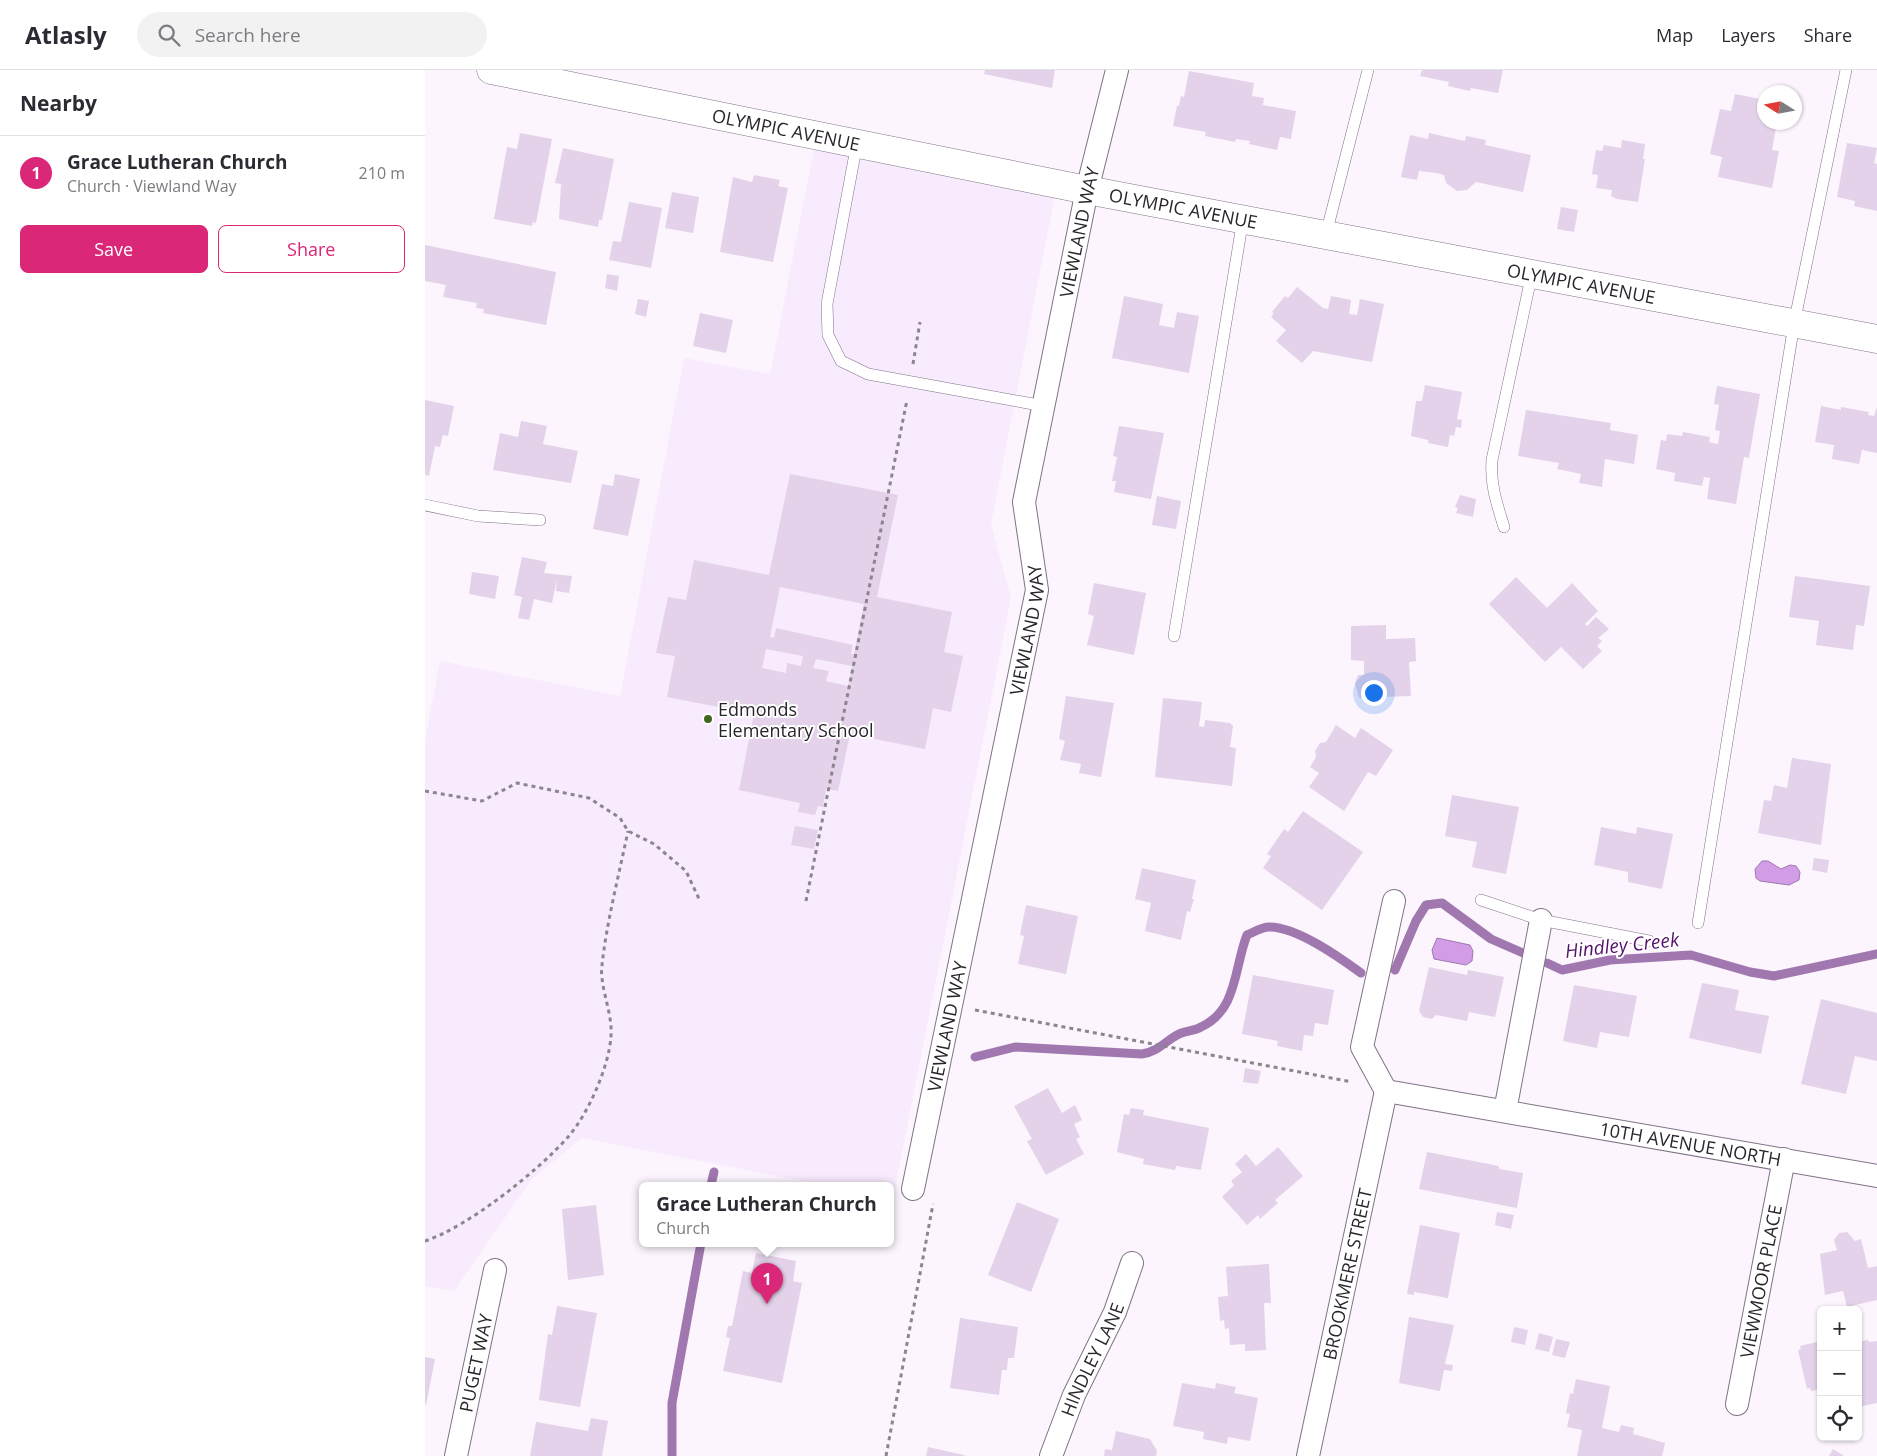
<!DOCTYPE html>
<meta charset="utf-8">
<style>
body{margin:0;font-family:"Open Sans",sans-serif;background:#f2f2f3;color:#2b2b33}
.controls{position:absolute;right:15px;bottom:15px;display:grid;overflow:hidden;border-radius:8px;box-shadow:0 1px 4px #0004}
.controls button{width:45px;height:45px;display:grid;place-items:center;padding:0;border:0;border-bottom:1px solid #e1e1e2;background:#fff;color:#2b2b33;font:25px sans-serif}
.compass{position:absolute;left:1332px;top:15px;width:45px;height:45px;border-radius:50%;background:#fff;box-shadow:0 1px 4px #0004;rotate:281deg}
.you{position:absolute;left:948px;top:622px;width:18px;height:18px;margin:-12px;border:4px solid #fff;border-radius:50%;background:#1a73e8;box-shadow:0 0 0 8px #1a73e833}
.badge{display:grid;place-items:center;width:32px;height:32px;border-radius:50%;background:#db2777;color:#fff;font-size:16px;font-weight:700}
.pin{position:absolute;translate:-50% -41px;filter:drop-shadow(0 1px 2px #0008)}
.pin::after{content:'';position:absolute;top:26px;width:18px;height:15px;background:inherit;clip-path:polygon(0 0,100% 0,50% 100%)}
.popup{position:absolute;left:214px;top:1112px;width:255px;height:65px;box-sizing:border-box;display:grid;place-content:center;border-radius:8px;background:#fff;filter:drop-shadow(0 1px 4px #0005);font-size:16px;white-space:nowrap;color:#7c7c81}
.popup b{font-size:19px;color:#2b2b33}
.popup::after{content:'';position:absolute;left:50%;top:100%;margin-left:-10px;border:10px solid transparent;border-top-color:#fff}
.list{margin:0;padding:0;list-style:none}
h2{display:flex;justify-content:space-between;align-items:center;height:65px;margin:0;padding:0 20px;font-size:21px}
h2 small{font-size:16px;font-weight:400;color:#7c7c81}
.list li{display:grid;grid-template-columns:32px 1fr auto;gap:15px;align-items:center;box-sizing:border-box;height:75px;padding:0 20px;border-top:1px solid #e1e1e2}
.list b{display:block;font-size:19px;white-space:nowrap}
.list p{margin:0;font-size:16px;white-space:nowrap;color:#7c7c81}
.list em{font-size:16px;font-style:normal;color:#7c7c81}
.actions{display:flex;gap:10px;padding:15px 20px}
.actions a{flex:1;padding:11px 0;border:1px solid #db2777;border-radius:8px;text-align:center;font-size:18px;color:#db2777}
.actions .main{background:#db2777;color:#fff}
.icon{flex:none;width:28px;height:28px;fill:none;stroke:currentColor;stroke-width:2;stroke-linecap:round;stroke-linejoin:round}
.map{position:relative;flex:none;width:1452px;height:1386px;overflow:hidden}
header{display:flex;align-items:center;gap:30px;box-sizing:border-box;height:70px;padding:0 25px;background:#fff;border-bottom:1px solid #e1e1e2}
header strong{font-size:24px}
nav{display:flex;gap:28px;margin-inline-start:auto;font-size:18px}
.search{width:350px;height:45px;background:#f2f2f3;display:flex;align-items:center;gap:12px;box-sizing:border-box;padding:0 18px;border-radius:28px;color:#7c7c81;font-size:19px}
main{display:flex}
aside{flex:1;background:#fff}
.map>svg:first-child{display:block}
.built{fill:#f8ebfd}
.water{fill:#d29ce7;stroke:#a078af}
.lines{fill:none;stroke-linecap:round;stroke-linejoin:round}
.stream{stroke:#a078af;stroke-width:9}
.building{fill:#e3d2e9;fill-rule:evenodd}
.service-casing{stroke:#817287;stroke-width:12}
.minor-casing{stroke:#817287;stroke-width:24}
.tertiary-casing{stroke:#817287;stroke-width:29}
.path{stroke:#8b858e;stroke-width:3;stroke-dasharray:4 4;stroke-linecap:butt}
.service{stroke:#fff;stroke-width:11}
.minor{stroke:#fff;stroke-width:22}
.tertiary{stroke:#fff;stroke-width:28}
.poi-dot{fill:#41661f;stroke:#fff;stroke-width:2}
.labels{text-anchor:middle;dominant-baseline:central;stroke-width:4;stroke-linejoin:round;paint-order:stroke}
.street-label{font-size:18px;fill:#2a242d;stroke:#fff}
.poi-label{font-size:18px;fill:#2a242d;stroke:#fff;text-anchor:start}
.water-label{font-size:19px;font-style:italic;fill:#54106a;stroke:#fff}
</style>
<header>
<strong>Atlasly</strong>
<div class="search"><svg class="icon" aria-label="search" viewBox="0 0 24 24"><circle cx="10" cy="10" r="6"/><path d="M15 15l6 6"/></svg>Search here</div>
<nav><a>Map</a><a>Layers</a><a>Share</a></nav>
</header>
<main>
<aside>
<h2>Nearby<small></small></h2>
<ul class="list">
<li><span class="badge">1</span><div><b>Grace Lutheran Church</b><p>Church · Viewland Way</p></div><em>210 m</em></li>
</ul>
<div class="actions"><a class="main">Save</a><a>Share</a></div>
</aside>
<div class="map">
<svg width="1452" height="1386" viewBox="0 0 1452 1386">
<rect width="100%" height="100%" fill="#fcf5fe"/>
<polygon class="built" points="389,79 630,125 566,454 586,528 468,1129 466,1129 466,1115 398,1115 157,1068 107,1109 29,1221 0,1216 0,671 15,591 195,626 259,288 345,304"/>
<g class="water">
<polygon points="1337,791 1343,791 1356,799 1365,795 1371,796 1375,802 1374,810 1364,815 1335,811 1331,808 1330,799"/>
<polygon points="1012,868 1045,875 1048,881 1047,891 1041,895 1009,889 1007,880"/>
</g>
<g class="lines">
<g class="stream">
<polyline points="1122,893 1137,900 1185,890 1266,885 1325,902 1349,906 1452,884"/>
<polyline points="970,900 991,851 1001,835 1017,833 1066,869 1098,883"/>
<path d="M550,987L590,977L717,984C733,982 740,971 754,964C761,961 769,961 776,957C813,940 809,897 822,865C829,862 837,857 844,857C872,857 914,887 936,903"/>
<polyline points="286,1115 289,1102"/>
<polyline points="247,1386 247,1333 276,1173"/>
</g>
</g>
<g class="building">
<polygon points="560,0 630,0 627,18 559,4"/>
<polygon points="997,0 1078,0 1073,23 1046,18 1045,21 1023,16 1024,12 995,6"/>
<polygon points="764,1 829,13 827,26 839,28 838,35 871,41 866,69 855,67 852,80 824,74 825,71 811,69 810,72 780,66 781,62 748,56 752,36 754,36 756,26 759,27"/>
<polygon points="1310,24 1340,30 1340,52 1352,52 1347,80 1354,81 1347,118 1293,107 1297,87 1285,84 1295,39 1306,41"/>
<polygon points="95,63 127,69 111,153 108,152 107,156 69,149 82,77 92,79"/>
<polygon points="1004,63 1040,71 1041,66 1061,70 1060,75 1106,85 1098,122 1051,112 1042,120 1032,121 1021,113 1019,105 1011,103 994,101 992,110 976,107 985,65 1003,69"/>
<polygon points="1197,70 1220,74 1218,89 1220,89 1213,132 1192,129 1186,126 1187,120 1171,118 1173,105 1167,104 1171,80 1177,81 1179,75 1196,78"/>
<polygon points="1422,73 1452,78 1449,93 1452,94 1452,141 1429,136 1430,131 1412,127"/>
<polygon points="138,78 189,89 177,150 174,150 173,157 134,149 136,114 130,113"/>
<polygon points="329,105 355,110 353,116 363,118 348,192 295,182 308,107 327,112"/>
<polygon points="247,122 274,127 268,163 240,158"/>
<polygon points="204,132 237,138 226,198 184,190 188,171 196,172"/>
<polygon points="1136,137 1153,140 1149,162 1132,159"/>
<polygon points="0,175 131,202 121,255 58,243 59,239 51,238 52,233 18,227 21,215 0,211"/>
<polygon points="182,204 194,206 192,221 180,218"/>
<polygon points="872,217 898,238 903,239 906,226 926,230 924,244 932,245 935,229 959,234 947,292 888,281 877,293 851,271 861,260 846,247 849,243 847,242 860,226 863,228"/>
<polygon points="699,226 738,234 734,255 749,258 752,242 774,246 764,303 687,288"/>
<polygon points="213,229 224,231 221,247 210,244"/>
<polygon points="275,243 308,250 301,283 268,276"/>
<polygon points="1000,315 1037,322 1032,349 1037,350 1036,358 1031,357 1029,366 1025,365 1023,377 1003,373 1003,370 986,366 991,331 997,331"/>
<polygon points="1292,316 1335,324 1324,388 1319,387 1311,434 1282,429 1285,408 1279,407 1277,416 1249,411 1250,403 1231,399 1236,370 1241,371 1242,364 1257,366 1258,362 1285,367 1284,372 1293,374 1295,361 1290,360 1294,335 1289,334"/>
<polygon points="0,330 29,336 23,366 18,365 15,377 10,376 4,406 0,405"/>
<polygon points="1396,336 1416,340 1416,337 1444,342 1443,345 1449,346 1452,337 1452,383 1437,380 1434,394 1407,389 1409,375 1390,372"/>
<polygon points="1101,340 1186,353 1185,360 1213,365 1209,394 1180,389 1177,417 1154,413 1156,404 1132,399 1134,393 1093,386"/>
<polygon points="96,351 122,356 118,374 153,381 146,413 68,400 75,363 93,367"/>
<polygon points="694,356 739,363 726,429 689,422 691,411 687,411 692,387 688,386"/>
<polygon points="190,404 215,409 203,466 168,459 177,414 188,416"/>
<path d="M365,404L473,425L452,527L527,542L519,582L538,586L526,642L508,638L500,679L425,664L413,721L401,719L398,737L393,736L390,745L373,742L375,733L314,720L329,644L242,627L250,586L231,583L243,527L261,530L269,490L344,505ZM355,517L439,534L429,584H426L428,575L351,558L349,568L345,567ZM341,579L378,586L376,596L362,593L361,603L337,598ZM391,589L427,596L423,616L401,611L404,601L388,598Z"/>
<polygon points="1035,425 1051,429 1048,447 1031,443 1033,438 1030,437"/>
<polygon points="732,426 756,431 751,459 727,455"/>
<polygon points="97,487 122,492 119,503 147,506 144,523 131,521 132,509 127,533 109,529 104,550 93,548 97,527 89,525"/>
<polygon points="47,502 74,506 70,529 44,524"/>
<polygon points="1370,506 1445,516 1439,556 1431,555 1428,580 1391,575 1394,551 1364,547"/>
<polygon points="1091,507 1122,538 1147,513 1173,541 1160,554 1162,556 1171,547 1184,559 1173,568 1177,571 1172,576 1177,581 1158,599 1136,577 1120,592 1064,534"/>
<polygon points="669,513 721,523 709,585 662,575 669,546 663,544"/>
<polygon points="961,555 961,569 990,568 991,591 984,592 986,626 934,628 930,613 933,605 939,605 939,591 926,590 926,556"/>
<polygon points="641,626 689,633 676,707 654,703 656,694 635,690 640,671 634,669"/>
<polygon points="738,628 777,632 774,656 779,657 780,650 805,653 808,656 805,677 811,678 807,716 730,707"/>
<polygon points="911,655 930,668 936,658 968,680 951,706 943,702 919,741 884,717 894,703 885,697 891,687 890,681 895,673 901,672"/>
<polygon points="1367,688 1406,694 1396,775 1333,763 1339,730 1346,731 1349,715 1362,718"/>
<polygon points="1027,725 1094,737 1081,804 1047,797 1052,772 1020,766"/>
<polygon points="878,741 938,782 897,840 838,798 846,786 842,784 859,759 863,762"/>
<polygon points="370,756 393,760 389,779 366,775"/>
<polygon points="1176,757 1211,764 1212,757 1248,764 1237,819 1203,812 1203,802 1169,795"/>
<polygon points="1389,788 1404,790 1402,803 1387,800"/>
<polygon points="717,798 771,810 767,829 769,829 765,842 762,841 756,870 720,861 726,833 710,829"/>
<polygon points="601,835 653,846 641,904 593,894 599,866 595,865"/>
<polygon points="1004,897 1042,905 1043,900 1079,907 1070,947 1044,942 1042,951 1011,945 1007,949 998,947 994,941"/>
<polygon points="828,905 909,920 903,955 890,953 888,966 879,965 877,981 852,976 853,971 817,964"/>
<polygon points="1277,913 1314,920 1310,940 1344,946 1336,984 1264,968"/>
<polygon points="1149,915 1212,926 1204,967 1175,962 1172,978 1138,971"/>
<polygon points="1396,929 1452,943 1452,991 1430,986 1421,1024 1376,1014"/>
<polygon points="820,998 836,1001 833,1014 818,1012"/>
<polygon points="623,1018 637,1043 650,1035 657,1050 649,1054 655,1067 651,1069 659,1084 621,1105 602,1071 607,1069 589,1036"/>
<polygon points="706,1038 719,1040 718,1045 784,1058 776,1100 751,1096 750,1100 718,1094 719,1089 692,1082 699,1044 704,1045"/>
<polygon points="853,1077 878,1106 850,1130 853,1133 835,1149 833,1145 822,1155 797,1127 809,1115 806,1111 817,1102 810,1094 821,1084 831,1096"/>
<polygon points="1002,1082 1074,1096 1074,1099 1098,1103 1092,1138 994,1119"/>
<polygon points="592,1132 634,1149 606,1222 563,1205"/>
<polygon points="171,1135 179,1205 143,1210 137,1139"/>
<polygon points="1072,1142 1089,1145 1086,1159 1070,1155"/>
<polygon points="995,1155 1035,1163 1023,1228 989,1222 989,1225 982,1224"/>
<polygon points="1422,1162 1430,1171 1436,1169 1443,1198 1452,1196 1452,1230 1422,1237 1418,1221 1400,1225 1395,1184 1412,1180 1409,1170 1414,1163"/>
<polygon points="331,1183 371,1191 368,1211 377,1213 357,1313 298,1301 305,1268 301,1267 303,1256 307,1256 318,1201 327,1203"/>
<polygon points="844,1194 846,1233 839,1233 841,1280 820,1281 820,1274 805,1275 804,1258 800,1259 799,1250 795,1251 793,1227 803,1226 801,1197"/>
<polygon points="132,1236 172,1243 155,1337 114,1330 123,1264 127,1265"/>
<polygon points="984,1247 1029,1255 1020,1294 1028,1295 1027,1301 1019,1300 1015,1321 974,1313"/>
<polygon points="535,1248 593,1257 589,1288 583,1288 582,1300 577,1300 574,1325 525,1318"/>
<polygon points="1089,1257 1103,1260 1100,1275 1086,1272"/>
<polygon points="1114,1263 1128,1267 1124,1282 1110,1279"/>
<polygon points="1131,1269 1145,1272 1140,1288 1127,1285"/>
<polygon points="1443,1270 1444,1272 1452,1271 1452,1333 1433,1337 1433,1272"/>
<polygon points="1396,1271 1396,1319 1386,1321 1385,1318 1382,1319 1373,1280 1376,1279 1375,1276"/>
<polygon points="0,1287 10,1289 1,1335 0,1335"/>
<polygon points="1151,1309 1185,1316 1177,1358 1194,1362 1196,1355 1209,1358 1208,1364 1240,1373 1237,1386 1152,1386 1157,1360 1142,1357 1145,1344 1141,1343 1145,1323 1148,1324"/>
<polygon points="757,1313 790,1319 791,1313 811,1317 809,1323 833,1328 825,1371 803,1367 802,1374 778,1369 779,1362 748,1356"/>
<polygon points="166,1348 183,1351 177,1386 105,1386 111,1352 163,1361"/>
<polygon points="691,1361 725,1369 732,1381 731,1386 679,1386 680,1379 687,1380"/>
<polygon points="503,1377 539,1385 539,1386 501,1386"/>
<polygon points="1408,1379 1419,1386 1404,1386"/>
</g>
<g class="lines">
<g class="service-casing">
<g id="service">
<polyline points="432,73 402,234 403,265 416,291 443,304 619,336"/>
<polyline points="901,164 943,0"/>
<polyline points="0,435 53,446 115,450"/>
<path d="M1079,457C1072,434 1065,415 1067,390L1107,203"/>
<polyline points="749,566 818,149"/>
<polyline points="1056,830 1116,850 1224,871"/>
<polyline points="1273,853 1369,254 1421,0"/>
</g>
</g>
<g class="minor-casing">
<g id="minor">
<path id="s1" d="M961,1021L1452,1106"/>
<polyline points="961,1021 937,977 969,831"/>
<polyline points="1080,1041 1116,850"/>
<path id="s2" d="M488,1119L612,520L599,432L662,120L692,0"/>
<path id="s3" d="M1312,1334L1359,1089"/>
<path id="s4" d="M31,1386L70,1200"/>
<path id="s5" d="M626,1386L649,1325L690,1242L707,1193"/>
<path id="s6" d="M883,1386L961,1021"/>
</g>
</g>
<g class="tertiary-casing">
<g id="tertiary">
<path id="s7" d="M66,0L662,120L1452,269"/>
</g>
</g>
<g class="path">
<polyline points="488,294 495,252"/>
<polyline points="0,721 57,731 92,713 164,728 195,748 203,761 229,774 261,801 275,831"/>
<polyline points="381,831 482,330"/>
<polyline points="550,940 927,1012"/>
<path d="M0,1171C43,1157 113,1101 143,1067C163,1044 184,997 186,966C188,944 174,915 177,895C182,850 194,805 203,761"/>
<polyline points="461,1386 508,1134"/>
</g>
<use href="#service" class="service"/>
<use href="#minor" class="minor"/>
<use href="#tertiary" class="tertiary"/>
</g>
<circle class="poi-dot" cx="283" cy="649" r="5"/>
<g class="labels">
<g class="street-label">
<text stroke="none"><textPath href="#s7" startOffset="301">OLYMPIC AVENUE</textPath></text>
<text stroke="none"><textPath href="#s7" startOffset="706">OLYMPIC AVENUE</textPath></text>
<text stroke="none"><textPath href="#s2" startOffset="976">VIEWLAND WAY</textPath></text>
<text stroke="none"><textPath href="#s7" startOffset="1111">OLYMPIC AVENUE</textPath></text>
<text stroke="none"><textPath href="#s2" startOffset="571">VIEWLAND WAY</textPath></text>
<text stroke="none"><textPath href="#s2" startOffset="166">VIEWLAND WAY</textPath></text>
<text stroke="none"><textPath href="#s1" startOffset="309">10TH AVENUE NORTH</textPath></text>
<text stroke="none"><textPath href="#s6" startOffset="186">BROOKMERE STREET</textPath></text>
<text stroke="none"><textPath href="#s3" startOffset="125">VIEWMOOR PLACE</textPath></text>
<text stroke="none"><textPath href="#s5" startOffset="105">HINDLEY LANE</textPath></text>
<text stroke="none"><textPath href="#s4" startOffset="95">PUGET WAY</textPath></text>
</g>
<g class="poi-label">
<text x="293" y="639">Edmonds<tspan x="293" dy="21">Elementary School</tspan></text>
</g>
<g class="water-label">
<text transform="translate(1197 875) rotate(-6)">Hindley Creek</text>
</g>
</g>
</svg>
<div class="controls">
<button>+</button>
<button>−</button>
<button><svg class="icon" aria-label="locate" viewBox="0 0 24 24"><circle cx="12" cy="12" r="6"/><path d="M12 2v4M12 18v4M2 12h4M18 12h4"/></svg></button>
</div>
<svg class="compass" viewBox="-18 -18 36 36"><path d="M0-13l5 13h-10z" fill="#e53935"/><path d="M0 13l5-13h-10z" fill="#7c7c81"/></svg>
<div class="you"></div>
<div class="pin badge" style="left:342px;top:1234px">1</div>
<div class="popup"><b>Grace Lutheran Church</b>Church</div>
</div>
</main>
